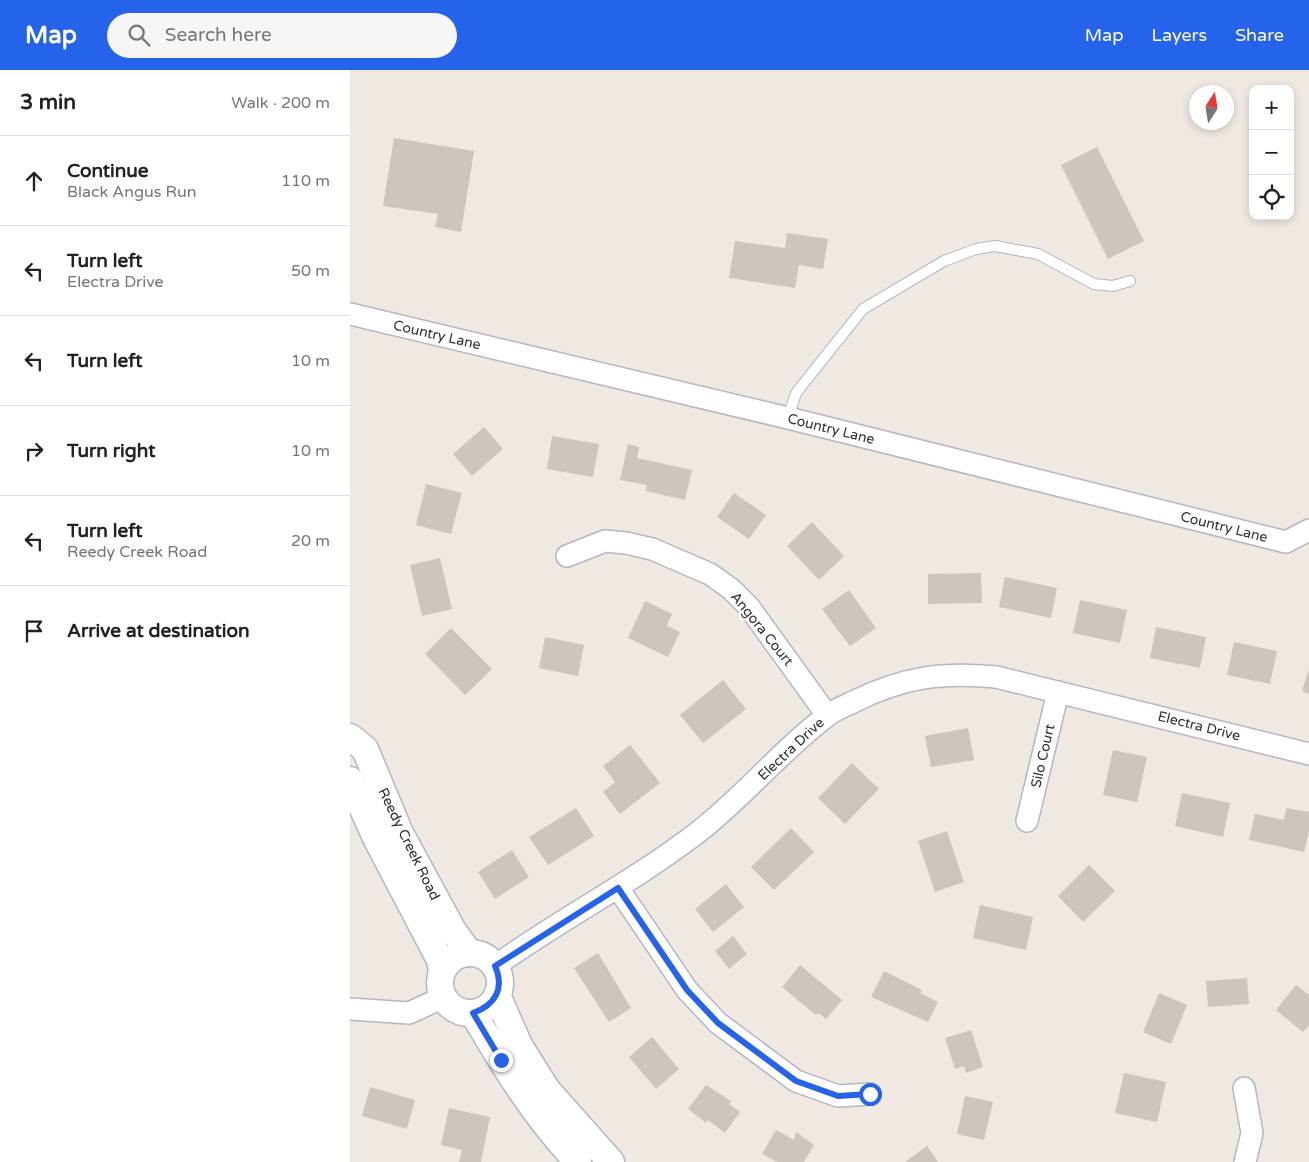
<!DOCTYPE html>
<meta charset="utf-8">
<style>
body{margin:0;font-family:"Varela Round",sans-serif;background:#f6f6f6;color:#222}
.controls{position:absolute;right:15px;top:15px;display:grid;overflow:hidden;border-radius:10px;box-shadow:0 2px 8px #0003}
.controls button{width:45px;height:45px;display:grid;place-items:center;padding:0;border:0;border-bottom:1px solid #e0e0e0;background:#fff;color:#222;font:25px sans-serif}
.compass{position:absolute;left:839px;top:15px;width:45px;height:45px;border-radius:50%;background:#fff;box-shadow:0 2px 8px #0003;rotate:12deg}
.stop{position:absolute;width:15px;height:15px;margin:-11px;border:4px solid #2563eb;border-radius:50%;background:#fff}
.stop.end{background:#2563eb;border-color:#fff;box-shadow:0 1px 5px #0008}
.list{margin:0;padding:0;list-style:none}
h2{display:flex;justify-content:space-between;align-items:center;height:65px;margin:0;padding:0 20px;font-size:21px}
h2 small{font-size:16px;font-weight:400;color:#767676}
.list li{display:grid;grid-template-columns:32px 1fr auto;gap:15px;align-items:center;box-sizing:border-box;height:90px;padding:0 20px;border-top:1px solid #e0e0e0}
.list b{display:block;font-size:19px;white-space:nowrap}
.list p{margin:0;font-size:16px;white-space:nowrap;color:#767676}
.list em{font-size:16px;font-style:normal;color:#767676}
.icon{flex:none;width:28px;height:28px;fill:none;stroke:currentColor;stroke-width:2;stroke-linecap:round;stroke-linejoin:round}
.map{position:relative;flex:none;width:959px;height:1092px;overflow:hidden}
header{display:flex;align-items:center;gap:30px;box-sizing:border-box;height:70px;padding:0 25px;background:#2563eb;color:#fff}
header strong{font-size:24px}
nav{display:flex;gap:28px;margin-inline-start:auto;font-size:18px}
.search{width:350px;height:45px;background:#f6f6f6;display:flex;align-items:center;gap:12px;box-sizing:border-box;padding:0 18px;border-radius:28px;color:#767676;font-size:19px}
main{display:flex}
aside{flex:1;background:#fff}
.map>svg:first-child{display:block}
.building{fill:#cbc7bf}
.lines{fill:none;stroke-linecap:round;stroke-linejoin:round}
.service-casing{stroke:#b4b7c1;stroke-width:12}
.minor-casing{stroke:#b4b7c1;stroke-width:24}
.tertiary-casing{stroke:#b4b7c1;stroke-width:29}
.service{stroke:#fff;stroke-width:10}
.minor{stroke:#fff;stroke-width:21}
.tertiary{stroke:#fff;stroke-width:26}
.route{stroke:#2563eb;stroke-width:6}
.labels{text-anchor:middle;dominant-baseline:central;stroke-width:4.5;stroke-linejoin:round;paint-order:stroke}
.street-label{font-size:14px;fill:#2e2e2e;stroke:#fff}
</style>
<header>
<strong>Map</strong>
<div class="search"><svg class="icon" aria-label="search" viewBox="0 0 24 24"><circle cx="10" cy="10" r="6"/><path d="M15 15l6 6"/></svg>Search here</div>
<nav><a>Map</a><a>Layers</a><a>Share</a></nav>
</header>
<main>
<aside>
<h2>3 min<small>Walk · 200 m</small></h2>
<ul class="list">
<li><svg class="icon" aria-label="ahead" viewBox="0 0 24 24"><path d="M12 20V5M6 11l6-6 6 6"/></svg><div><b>Continue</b><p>Black Angus Run</p></div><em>110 m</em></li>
<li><svg class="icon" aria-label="left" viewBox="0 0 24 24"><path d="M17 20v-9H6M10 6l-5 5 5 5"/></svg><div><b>Turn left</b><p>Electra Drive</p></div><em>50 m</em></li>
<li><svg class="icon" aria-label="left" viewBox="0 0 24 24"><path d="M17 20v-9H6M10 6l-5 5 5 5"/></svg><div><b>Turn left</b></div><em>10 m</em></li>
<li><svg class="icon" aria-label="right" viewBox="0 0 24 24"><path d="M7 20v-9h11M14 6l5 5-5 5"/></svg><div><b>Turn right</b></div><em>10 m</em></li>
<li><svg class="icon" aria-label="left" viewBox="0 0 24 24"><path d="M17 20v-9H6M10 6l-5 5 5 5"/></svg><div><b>Turn left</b><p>Reedy Creek Road</p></div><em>20 m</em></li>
<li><svg class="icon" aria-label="arrive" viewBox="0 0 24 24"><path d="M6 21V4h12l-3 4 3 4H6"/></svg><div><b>Arrive at destination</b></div></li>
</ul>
</aside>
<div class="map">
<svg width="959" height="1092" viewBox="0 0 959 1092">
<rect width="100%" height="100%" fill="#efe9e1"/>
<g class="building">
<polygon points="44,68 124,81 111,162 85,157 88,144 33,136"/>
<polygon points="747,77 794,171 758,189 711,95"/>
<polygon points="437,163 478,169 473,199 449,195 445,218 379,208 385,171 435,178"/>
<polygon points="134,357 153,379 122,406 103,384"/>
<polygon points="202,366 249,374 243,407 197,399"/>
<polygon points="278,374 289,377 287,388 342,400 335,430 296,421 297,415 270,410"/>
<polygon points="76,414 112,423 101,464 66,455"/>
<polygon points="384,423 416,445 399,469 367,447"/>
<polygon points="462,452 494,486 469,510 437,476"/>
<polygon points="90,488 102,539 72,546 60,495"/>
<polygon points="631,503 632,533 578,534 578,504"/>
<polygon points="655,507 707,518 701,548 649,537"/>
<polygon points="499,520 526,558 500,576 472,539"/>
<polygon points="730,530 777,540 770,573 723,563"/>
<polygon points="295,531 322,544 317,556 330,562 318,587 278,568"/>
<polygon points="806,557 856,567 850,598 800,588"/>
<polygon points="101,558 142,599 115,625 75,584"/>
<polygon points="195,567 234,575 228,606 189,598"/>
<polygon points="884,572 927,581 920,614 877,605"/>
<polygon points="959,599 959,624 952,621"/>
<polygon points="373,610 396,639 353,673 330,645"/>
<polygon points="618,658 624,690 581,697 575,666"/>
<polygon points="280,675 310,713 270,744 253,722 265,712 253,696"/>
<polygon points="763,680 797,687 787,732 753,725"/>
<polygon points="502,693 529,719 495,754 468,728"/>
<polygon points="832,723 880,733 873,767 825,756"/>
<polygon points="226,738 244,766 198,795 179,767"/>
<polygon points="936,738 959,742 959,761 954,782 899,770 905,744 934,750"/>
<polygon points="441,758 464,782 424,820 401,797"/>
<polygon points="597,761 614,812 585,822 568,771"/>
<polygon points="162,780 179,807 145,829 128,802"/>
<polygon points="739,795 765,821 733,852 708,826"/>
<polygon points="376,814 394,837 363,862 345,839"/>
<polygon points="630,835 683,847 676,880 623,868"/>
<polygon points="383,866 397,884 379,899 365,881"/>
<polygon points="248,883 281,938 259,952 224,898"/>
<polygon points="450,895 492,930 476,949 468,943 466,945 432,917"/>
<polygon points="534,901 572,920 570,923 588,932 578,952 521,927"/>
<polygon points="897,908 899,934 858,937 856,911"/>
<polygon points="946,915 959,925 959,955 953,962 926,940"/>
<polygon points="809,923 837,935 821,974 793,962"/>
<polygon points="621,960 633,997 616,1003 614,996 605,999 595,968"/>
<polygon points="302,967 329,999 306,1019 279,987"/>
<polygon points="774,1003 816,1012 807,1052 765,1043"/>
<polygon points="356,1015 381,1031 379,1034 390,1042 375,1063 358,1050 356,1053 338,1039"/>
<polygon points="20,1017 65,1030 57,1059 12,1046"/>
<polygon points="615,1026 643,1032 634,1070 607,1064"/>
<polygon points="99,1038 140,1047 131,1092 109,1092 112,1080 91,1075"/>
<polygon points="426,1060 444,1070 446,1062 464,1075 454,1092 427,1092 412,1084"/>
<polygon points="577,1076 588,1092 555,1092"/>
</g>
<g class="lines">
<g class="service-casing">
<polyline id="service" points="438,348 446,323 513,239 594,191 626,179 645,176 688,184 744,214 763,216 780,211"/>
</g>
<g class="minor-casing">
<g id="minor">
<polyline points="0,244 438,348 936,472 959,460"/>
<polyline points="217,486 255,471 276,473 302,479 360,504 381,519 399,537 477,645"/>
<polyline points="677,751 708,622"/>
<polyline points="268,818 337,920 368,953 446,1011 488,1026 520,1024"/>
<path d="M145,896C211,849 283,812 347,763C393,728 431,680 477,646C484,640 495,636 503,632C553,607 591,602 646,607L959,684"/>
<polyline points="0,939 59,943 94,927"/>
<polyline points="894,1018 902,1063 895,1092"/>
</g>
</g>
<g class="tertiary-casing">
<g id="tertiary">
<polyline points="0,667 15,679 50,763 102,859 119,883"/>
<polyline points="0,710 26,768 90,890 92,901"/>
<circle cx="120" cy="913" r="30"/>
<polyline points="147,925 169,975 197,1020 261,1092"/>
<path d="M123,943C154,996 185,1047 228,1092"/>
</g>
</g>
<use href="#service" class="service"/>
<use href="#minor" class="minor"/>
<use href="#tertiary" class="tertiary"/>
</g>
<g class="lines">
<path class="route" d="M151,990L123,943C145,935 155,919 145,896L268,818L337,920L368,953L446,1011L488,1026L520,1024"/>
</g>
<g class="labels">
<g class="street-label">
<text transform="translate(87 265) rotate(13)">Country Lane</text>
<text transform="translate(481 359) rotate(14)">Country Lane</text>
<text transform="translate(874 457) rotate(14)">Country Lane</text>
<text transform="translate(412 559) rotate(51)">Angora Court</text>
<text transform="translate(849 656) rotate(14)">Electra Drive</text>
<text transform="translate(441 679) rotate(-43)">Electra Drive</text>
<text transform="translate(693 686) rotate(-77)">Silo Court</text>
<text transform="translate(59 774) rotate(64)">Reedy Creek Road</text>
</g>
</g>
</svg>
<div class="controls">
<button>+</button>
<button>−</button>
<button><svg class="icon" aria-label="locate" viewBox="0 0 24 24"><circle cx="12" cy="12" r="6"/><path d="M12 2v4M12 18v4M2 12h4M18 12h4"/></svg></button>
</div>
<svg class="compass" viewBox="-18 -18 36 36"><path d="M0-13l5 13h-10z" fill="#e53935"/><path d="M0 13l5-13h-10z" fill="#767676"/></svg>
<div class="stop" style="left:520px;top:1024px"></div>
<div class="stop end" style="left:151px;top:990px"></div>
</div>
</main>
